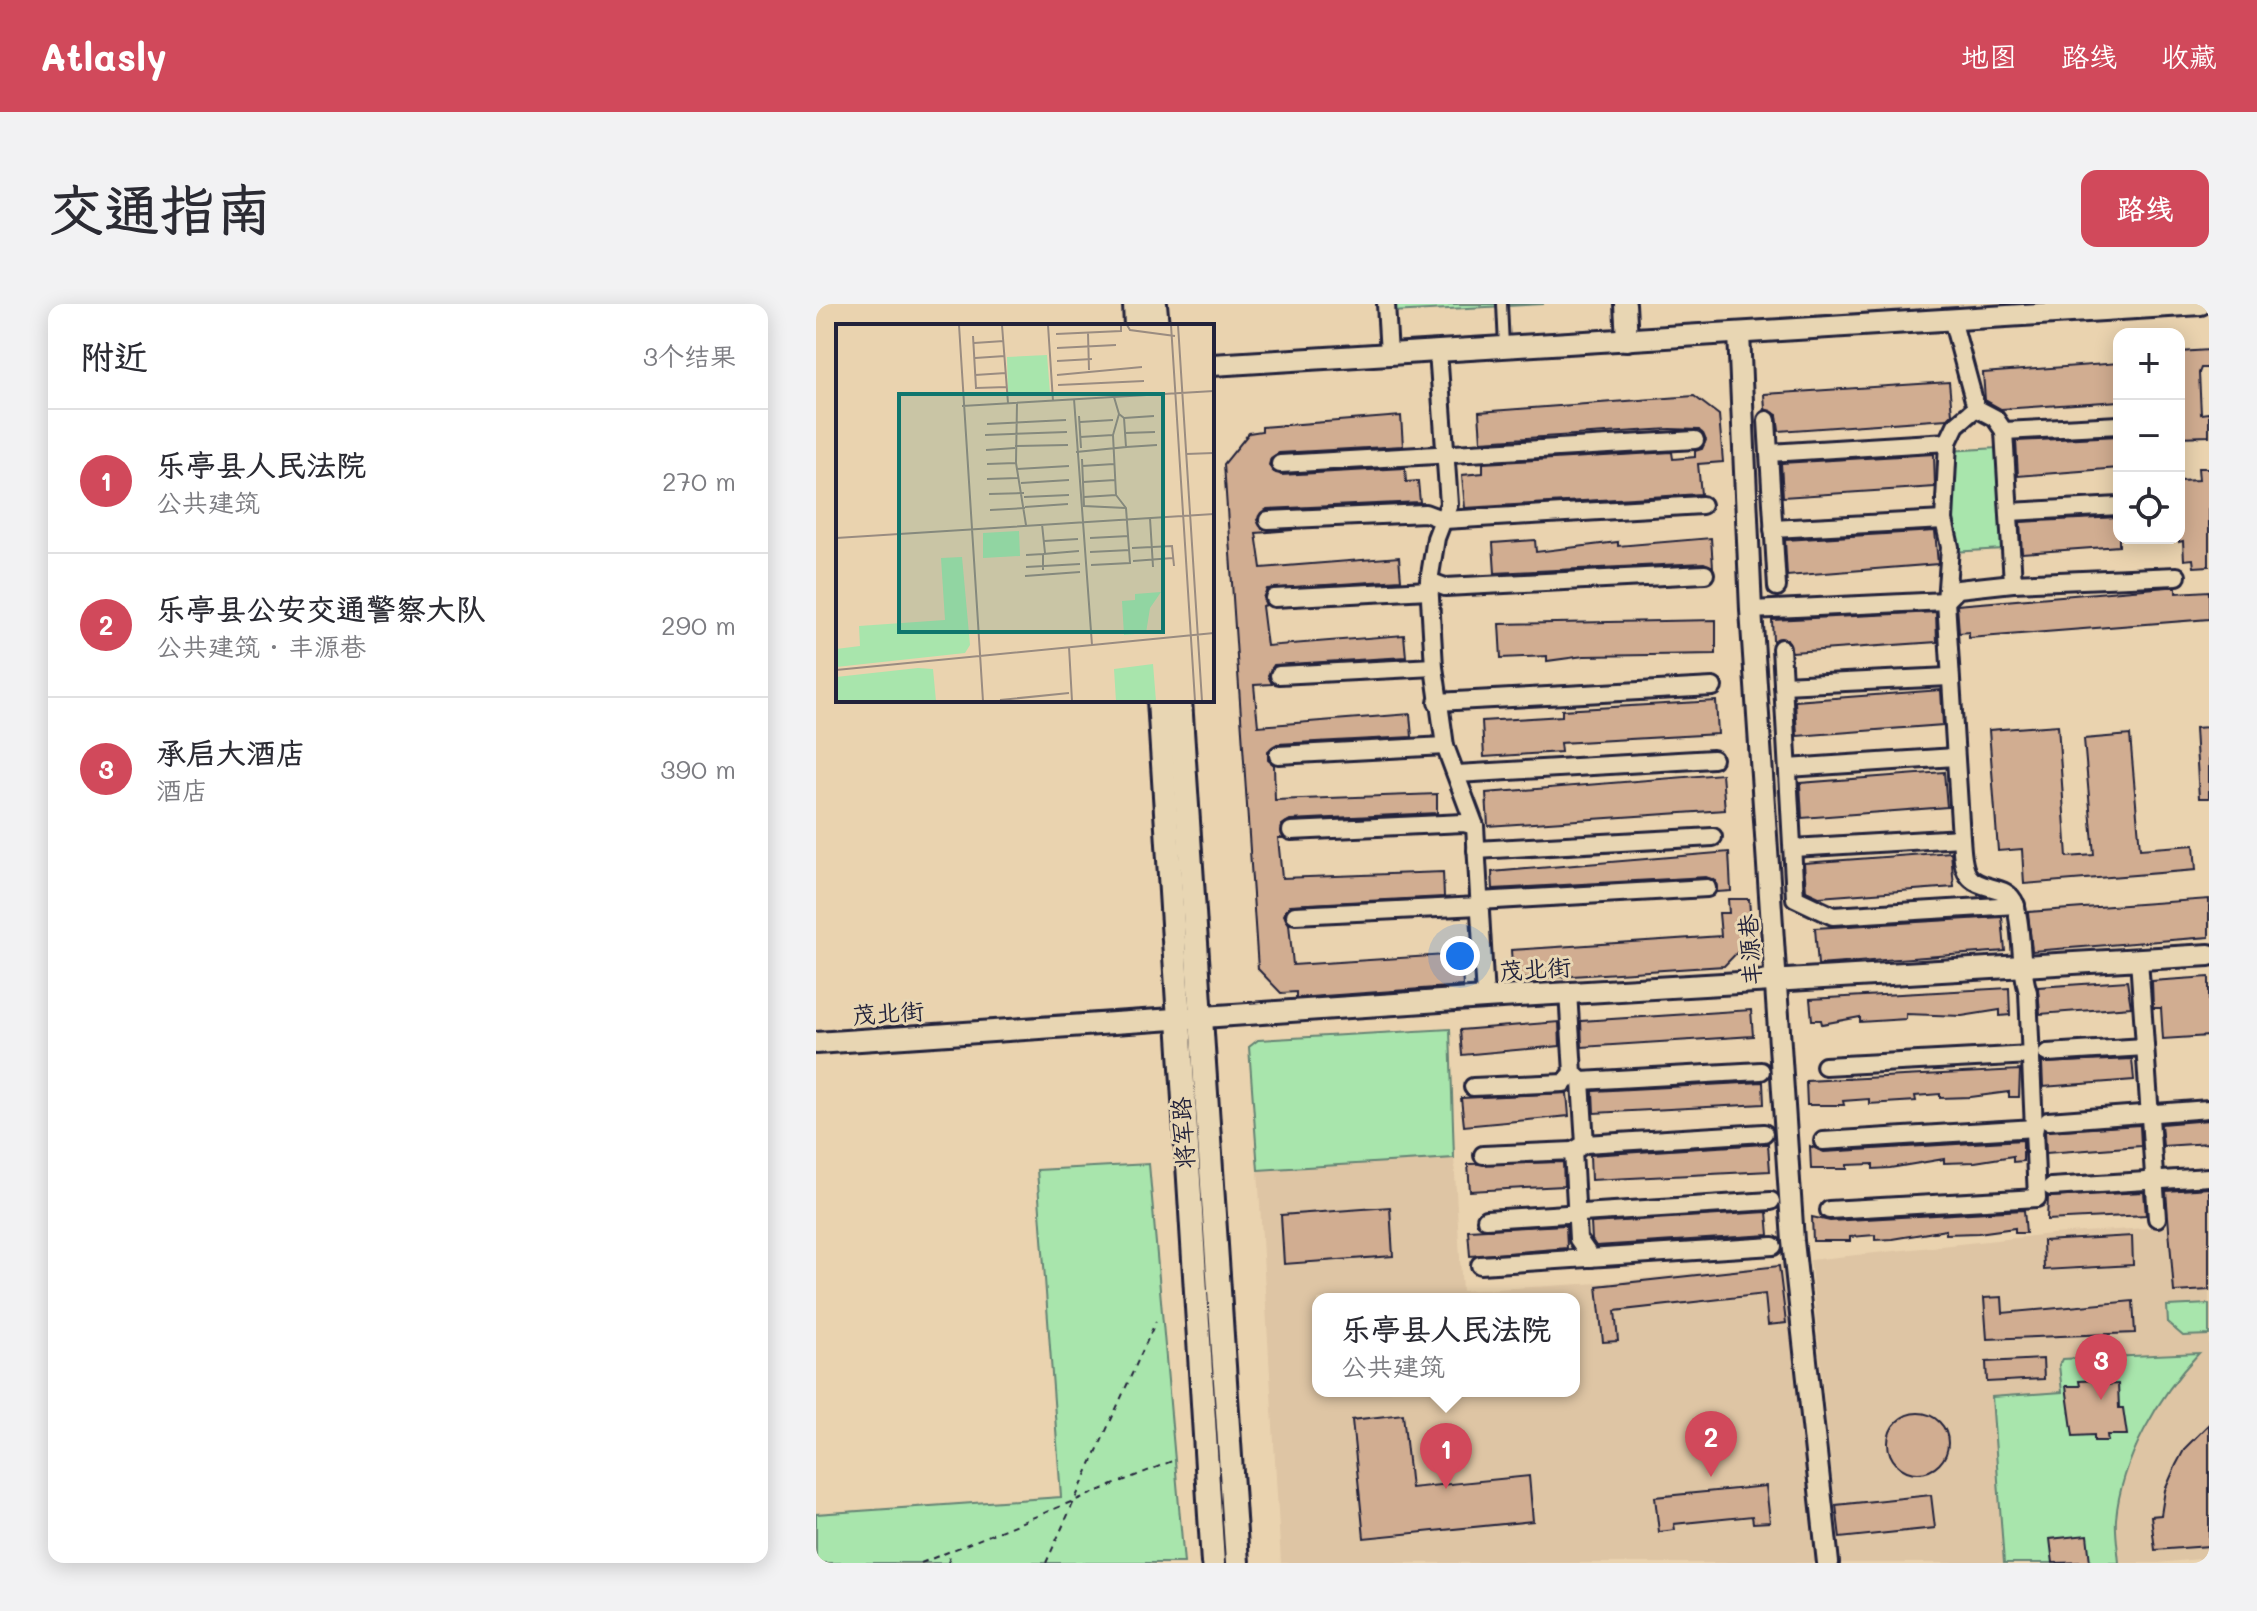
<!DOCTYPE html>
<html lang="zh">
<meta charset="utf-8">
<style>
body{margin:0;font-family:Mali,"LXGW WenKai TC",sans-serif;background:#f2f2f3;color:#2b2b33}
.controls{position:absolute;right:24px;top:24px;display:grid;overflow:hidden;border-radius:16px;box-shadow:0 4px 20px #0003}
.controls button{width:72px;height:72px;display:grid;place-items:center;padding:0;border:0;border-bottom:2px solid #e1e1e2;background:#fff;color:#2b2b33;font:40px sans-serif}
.you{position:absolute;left:644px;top:652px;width:28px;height:28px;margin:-20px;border:6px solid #fff;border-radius:50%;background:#1a73e8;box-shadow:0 0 0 12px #1a73e833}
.badge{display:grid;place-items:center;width:52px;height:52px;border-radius:50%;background:#d1495b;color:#fff;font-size:26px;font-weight:700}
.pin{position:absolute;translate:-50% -66px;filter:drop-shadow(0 2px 4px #0008)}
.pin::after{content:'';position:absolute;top:42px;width:28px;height:24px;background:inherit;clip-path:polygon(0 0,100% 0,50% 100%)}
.popup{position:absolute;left:496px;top:989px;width:268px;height:104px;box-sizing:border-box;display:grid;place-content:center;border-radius:16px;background:#fff;filter:drop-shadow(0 2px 6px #0005);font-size:26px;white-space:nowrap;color:#7c7c81}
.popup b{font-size:30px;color:#2b2b33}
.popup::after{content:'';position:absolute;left:50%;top:100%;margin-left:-16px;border:16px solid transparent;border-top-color:#fff}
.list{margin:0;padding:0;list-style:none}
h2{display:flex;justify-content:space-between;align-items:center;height:104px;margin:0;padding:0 32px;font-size:34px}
h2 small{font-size:26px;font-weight:400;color:#7c7c81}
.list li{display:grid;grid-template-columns:52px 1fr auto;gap:24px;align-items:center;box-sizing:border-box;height:144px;padding:0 32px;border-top:2px solid #e1e1e2}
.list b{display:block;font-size:30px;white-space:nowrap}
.list p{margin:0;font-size:26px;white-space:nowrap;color:#7c7c81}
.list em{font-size:26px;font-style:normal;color:#7c7c81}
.icon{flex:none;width:44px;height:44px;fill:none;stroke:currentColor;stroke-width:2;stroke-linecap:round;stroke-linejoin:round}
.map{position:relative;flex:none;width:1393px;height:1259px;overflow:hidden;border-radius:16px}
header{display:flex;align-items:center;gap:48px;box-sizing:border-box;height:112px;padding:0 40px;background:#d1495b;color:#fff}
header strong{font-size:38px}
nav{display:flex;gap:44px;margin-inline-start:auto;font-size:28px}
.intro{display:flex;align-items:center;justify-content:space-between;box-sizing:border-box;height:192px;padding:0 48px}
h1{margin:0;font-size:56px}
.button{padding:20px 36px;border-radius:16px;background:#d1495b;color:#fff;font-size:28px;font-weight:700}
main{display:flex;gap:48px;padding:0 48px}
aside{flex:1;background:#fff;border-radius:16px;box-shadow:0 4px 20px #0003}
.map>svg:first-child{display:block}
.built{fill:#dec5a4;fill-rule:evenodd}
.green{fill:#a8e5ac;stroke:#658474;stroke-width:2}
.building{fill:#d1ad91;stroke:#22223b;stroke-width:2}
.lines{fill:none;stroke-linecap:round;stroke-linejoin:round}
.service-casing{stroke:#22223b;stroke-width:14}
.minor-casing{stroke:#22223b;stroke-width:22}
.tertiary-casing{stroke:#22223b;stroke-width:26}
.secondary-casing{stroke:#22223b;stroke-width:28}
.path{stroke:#22223b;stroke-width:2;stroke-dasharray:6 6;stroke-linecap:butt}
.service{stroke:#e8d6b3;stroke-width:8}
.minor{stroke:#e8d6b3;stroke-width:16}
.tertiary{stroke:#e8d6b3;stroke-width:20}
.secondary{stroke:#e8d6b3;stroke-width:22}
.labels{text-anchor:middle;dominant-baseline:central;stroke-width:6;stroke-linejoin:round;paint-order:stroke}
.street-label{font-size:24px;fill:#22223b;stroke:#e8d6b3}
.inset-road{fill:none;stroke:#9a8c81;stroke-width:2}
.view{fill:#0f766e;fill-opacity:0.15;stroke:#0f766e;stroke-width:4}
.inset-edge{fill:none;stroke:#22223b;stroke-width:4}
</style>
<header>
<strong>Atlasly</strong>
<nav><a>地图</a><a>路线</a><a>收藏</a></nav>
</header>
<div class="intro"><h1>交通指南</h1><a class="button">路线</a></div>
<main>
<aside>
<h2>附近<small>3个结果</small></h2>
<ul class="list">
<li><span class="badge">1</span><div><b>乐亭县人民法院</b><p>公共建筑</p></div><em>270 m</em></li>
<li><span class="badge">2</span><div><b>乐亭县公安交通警察大队</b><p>公共建筑 · 丰源巷</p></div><em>290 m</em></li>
<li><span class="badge">3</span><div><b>承启大酒店</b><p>酒店</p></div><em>390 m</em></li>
</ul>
</aside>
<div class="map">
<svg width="1393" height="1259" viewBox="0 0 1393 1259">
<rect width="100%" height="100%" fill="#ead3af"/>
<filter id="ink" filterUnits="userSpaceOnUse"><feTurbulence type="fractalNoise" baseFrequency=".0125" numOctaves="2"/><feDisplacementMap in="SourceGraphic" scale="16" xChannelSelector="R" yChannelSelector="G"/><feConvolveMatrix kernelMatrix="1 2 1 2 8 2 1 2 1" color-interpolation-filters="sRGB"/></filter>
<g filter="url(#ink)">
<g class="built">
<path d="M638,854L646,987L783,979L968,959L1000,1259H465L442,866ZM502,995H758V1087H502Z"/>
<polygon points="1393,920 1393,1254 1342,1259 1025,1259 994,956 1236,930"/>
</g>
<g class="green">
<polygon points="574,0 728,0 575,8"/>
<polygon points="1182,144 1187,245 1136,248 1131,147"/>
<polygon points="634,725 638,854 442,866 433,743 442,736"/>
<polygon points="333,860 368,1259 0,1259 0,1210 245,1193 221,866"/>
<polygon points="1393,1000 1393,1031 1367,1032 1352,1019 1351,1002"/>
<path d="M1383,1049C1343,1091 1305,1156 1300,1215C1299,1229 1302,1245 1303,1259H1188L1176,1093L1246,1088L1243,1061L1246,1055Z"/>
</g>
<g class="building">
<polygon points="1393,46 1393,64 1385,64 1383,69 1385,110 1393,109 1393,132 1363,133 1363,48"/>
<polygon points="1303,59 1303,97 1185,105 1169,96 1167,69"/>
<polygon points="1133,78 1136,110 1131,115 963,127 961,111 949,105 948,90"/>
<polygon points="878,92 903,111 907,158 882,160 885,190 649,204 646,171 667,169 667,159 856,148 857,155 879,153 879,147 886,145 890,136 883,126 854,125 665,137 663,108"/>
<polygon points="585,112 587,142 463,149 455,154 453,161 465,171 589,164 590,178 602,177 604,198 451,205 441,216 446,225 477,226 440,229 445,264 583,253 585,276 451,285 447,294 450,301 446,302 451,342 588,331 590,353 458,361 452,371 456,380 438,381 442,422 594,410 596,433 461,440 452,447 452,456 458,461 459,496 621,490 621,509 474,516 466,521 467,534 462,534 466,574 627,568 628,593 474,601 468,611 473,620 477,661 645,650 647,682 480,694 480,688 465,689 442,665 408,160 433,129 446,127 446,123"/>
<polygon points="1303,132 1303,164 1202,172 1200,137"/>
<polygon points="1118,150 1119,183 967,193 965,159"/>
<polygon points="1382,164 1393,164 1393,262 1378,263 1377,255 1368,256 1367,237 1363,238 1363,177 1383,176"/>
<polygon points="1303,213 1303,242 1206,249 1204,218"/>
<polygon points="1119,227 1122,260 971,272 969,236"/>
<polygon points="895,234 897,263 888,259 679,269 677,239 719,236 720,248 802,238 802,242"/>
<polygon points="1352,283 1360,283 1360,289 1393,287 1393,315 1153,334 1153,328 1143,329 1141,301"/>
<polygon points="1120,308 1121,338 976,348 971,335 957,337 956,316"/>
<polygon points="900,316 900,350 768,352 731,357 731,352 685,354 683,320"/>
<polygon points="1125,386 1127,421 981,432 979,397"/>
<polygon points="900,397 902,430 744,439 745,448 668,453 666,417 746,412 746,406"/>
<polygon points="1242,421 1251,553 1278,551 1268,435 1314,431 1324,545 1378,541 1380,566 1208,580 1206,545 1182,547 1173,426"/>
<polygon points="1393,423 1393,494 1383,494 1379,424"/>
<polygon points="1128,468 1131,503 986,514 984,479"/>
<polygon points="906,470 909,506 672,522 670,489"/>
<polygon points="913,548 915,587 901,588 900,577 890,573 677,585 676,568"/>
<polygon points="1135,548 1138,583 1003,593 990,587 988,559"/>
<polygon points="912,595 933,595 936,633 908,662 697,676 695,646 905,632 903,609 913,609"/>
<polygon points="1393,595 1393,633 1216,647 1212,608"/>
<polygon points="1186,613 1189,647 1002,661 999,624"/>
<polygon points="1393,673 1393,732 1347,735 1345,704 1337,704 1336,677"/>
<polygon points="1311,677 1315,703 1224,710 1222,683"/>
<polygon points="1193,684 1194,711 1184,712 1184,706 1146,712 1090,710 1090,715 1044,718 1044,713 1006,720 1005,716 996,716 994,695"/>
<polygon points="935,706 937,732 766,743 765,717"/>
<polygon points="743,718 744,742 646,751 644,726"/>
<polygon points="1316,755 1318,776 1227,783 1226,759"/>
<polygon points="1204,766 1203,793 1193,793 1193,788 1155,793 1124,794 1124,790 1099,792 1100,797 1053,800 1053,795 1027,797 1028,801 991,801 990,777"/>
<polygon points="947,778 948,800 778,809 777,787"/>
<polygon points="751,789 753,812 648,822 645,794"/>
<polygon points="1393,816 1393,839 1347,842 1345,820"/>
<polygon points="1324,821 1325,842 1230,849 1229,827"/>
<polygon points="1207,836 1207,857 1197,858 1197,852 1159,858 1128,859 1128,855 1074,864 1057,865 1057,860 1031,861 1031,865 995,865 994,842 1008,848"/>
<polygon points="949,840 952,840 954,867 775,876 774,851"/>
<polygon points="747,858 748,882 654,887 652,860"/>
<polygon points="1393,884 1393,986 1358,988 1350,887"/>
<polygon points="1328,888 1330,911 1231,916 1232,893"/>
<polygon points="574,903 577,952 468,960 465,911"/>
<polygon points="1208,906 1210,929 1199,929 1199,924 1162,929 1130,930 1130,926 1076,935 1059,936 1059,931 1034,933 1034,937 997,937 996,913 1014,917"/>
<polygon points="951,908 953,931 780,942 776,936 775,919"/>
<polygon points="750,921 751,944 654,952 652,926"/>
<polygon points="1316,932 1317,961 1228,966 1227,937"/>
<polygon points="963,962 970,1019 952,1021 949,990 799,1007 802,1037 787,1038 781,982"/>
<polygon points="1186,993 1187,1009 1317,997 1319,1029 1171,1035 1168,994"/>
<polygon points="1227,1055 1228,1075 1171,1078 1170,1058"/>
<polygon points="1287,1076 1287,1081 1302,1080 1303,1104 1307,1104 1311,1131 1291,1131 1292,1137 1278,1137 1278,1131 1257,1132 1250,1082 1264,1082 1263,1077"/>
<circle cx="1102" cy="1139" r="30"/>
<polygon points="587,1110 595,1184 713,1172 717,1217 548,1234 536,1116"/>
<polygon points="1393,1120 1393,1242 1339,1246 1335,1212 1345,1211 1349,1186 1360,1161 1369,1144"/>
<polygon points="950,1182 954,1218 937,1219 936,1212 858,1220 859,1226 843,1228 839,1193"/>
<polygon points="1115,1191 1119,1224 1024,1234 1020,1201"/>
<polygon points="1271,1231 1274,1258 1237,1259 1234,1235"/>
</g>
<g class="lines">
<g class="service-casing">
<polyline id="service" points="686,0 688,42"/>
</g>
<g class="minor-casing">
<g id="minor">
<polyline points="570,0 573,50"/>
<polyline points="622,47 633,200 620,234 613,277 618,363 629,442 659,522 669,694"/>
<polyline points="951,116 961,283"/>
<polyline points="1188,127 1303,121"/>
<polyline points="953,149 1132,138"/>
<polyline points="464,160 879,136"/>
<polyline points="1193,208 1303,202"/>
<polyline points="452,216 609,209 628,216 886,201"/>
<polyline points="957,225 1128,216"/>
<polyline points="613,277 629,283 889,270"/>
<polyline points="1197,279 1361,272"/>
<polyline points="458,294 613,286"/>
<polyline points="935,306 1130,297 1142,285 1197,279 1188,127 1179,114 1160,104"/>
<polyline points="965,344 979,594 1017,612 1200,601"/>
<polyline points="463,371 618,363"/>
<polyline points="967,381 1133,373"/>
<polyline points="621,398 897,383"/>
<polyline points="462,451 629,442"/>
<polyline points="972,464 1139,453"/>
<polyline points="641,470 897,455"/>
<polyline points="475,527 648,519 659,522"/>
<polyline points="977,544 1145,534"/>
<polyline points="660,546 897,533"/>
<polyline points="663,597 891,584"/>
<polyline points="479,611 663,602"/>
<polyline points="1323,655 1341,914"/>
<polyline points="752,688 757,769 765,777 769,840"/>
<polyline points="1231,749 1329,743"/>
<polyline points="1009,762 1215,751"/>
<polyline points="765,777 945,767"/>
<polyline points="657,783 748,779 757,769"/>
<polyline points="1232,817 1393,805"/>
<polyline points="1007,837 1219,824"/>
<polyline points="757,847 769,840 948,829"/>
<polyline points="667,851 757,847 762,935 775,954"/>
<polyline points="1235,883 1393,873"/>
<path d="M1013,906L1221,894L1212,688C1203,660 1207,624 1199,600C1192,579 1163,588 1152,571C1146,562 1146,545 1145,534L1130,297L1134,243L1128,216L1132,138L1140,121L1160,104L1136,15"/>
<polyline points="670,915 955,897"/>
<polyline points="664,961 957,942"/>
</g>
</g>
<g class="tertiary-casing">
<g id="tertiary">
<polyline points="809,0 811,36"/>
<polyline points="923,29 935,306 977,937 1012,1259"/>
<polyline points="396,61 1385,0"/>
<polyline points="0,739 669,694 1393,651"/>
</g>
</g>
<g class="secondary-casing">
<g id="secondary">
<polyline points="319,0 320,22"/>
<polyline points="339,0 341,22"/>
<polyline points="343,396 397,1259"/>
<polyline points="364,396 421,1259"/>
</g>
</g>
<g class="path">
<polyline points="105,1259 356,1157"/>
<polyline points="132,1259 135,1249"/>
<polyline points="230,1259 340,1017"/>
</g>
<use href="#service" class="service"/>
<use href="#minor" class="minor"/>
<use href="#tertiary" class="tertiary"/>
<use href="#secondary" class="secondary"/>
</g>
</g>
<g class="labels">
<g class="street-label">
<text transform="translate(933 646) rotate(-94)">丰源巷</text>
<text transform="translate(719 664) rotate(-4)">茂北街</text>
<text transform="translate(72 708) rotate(-4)">茂北街</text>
<text transform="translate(366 829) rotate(-94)">将军路</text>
</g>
</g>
<g transform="translate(20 20)">
<rect width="378" height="378" fill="#ead3af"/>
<path d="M211,31L214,69L172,72L171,33ZM183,207L184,232L147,234V209ZM126,233L134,321L129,329L0,343V325L24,322L23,302L109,296L105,234ZM325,268L314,284L310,309L288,311L286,277L299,276V270ZM317,340L320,377H280L278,345ZM82,344L97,345L100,377H0V353Z" fill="#a8e5ac"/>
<path class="inset-road" d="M123,1L147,377M166,1L172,79M212,1L217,77M291,1L294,6L339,12M335,1L359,377M342,1L366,377M252,9L253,46M220,10L285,7V1M137,12L140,64L171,63M138,19L168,17M221,24L280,21M139,34L169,32M221,37L256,35M139,51L170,49M221,51L306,43M222,61L308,57M238,75L256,321M181,79L180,139L190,201M126,82L378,67M243,92L245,124M288,94L318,92M244,98L277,96M151,100L230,96M289,109L319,108M149,111L231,108M244,113L277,111M179,122L232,121M290,123L321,121M150,126L179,124M240,128L290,123L288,94L283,90M350,130L378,129M246,135L248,182L290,184M151,140L180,139M246,142L278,140M181,145L233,142M151,155L182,154M247,158L279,156M185,159L233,156M153,170L188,169M188,173L233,171M248,173L280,171M189,183L232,180M154,186L189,184M314,194L317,243M206,200L209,229M0,214L378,190M254,214L293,212M208,217L242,215M296,224L336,222L338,242M254,228L294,226M207,230L243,227M190,231L207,230V246M297,237L337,234M255,241L294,239L290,184L280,171L277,111L283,90L278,73M190,243L244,240M189,252L244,248M233,323L236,377M0,346L378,309M164,376L233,369"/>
<path class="view" d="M63,70H327V308H63Z"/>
<rect width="378" height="378" class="inset-edge"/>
</g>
</svg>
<div class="controls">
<button>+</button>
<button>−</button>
<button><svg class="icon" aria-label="locate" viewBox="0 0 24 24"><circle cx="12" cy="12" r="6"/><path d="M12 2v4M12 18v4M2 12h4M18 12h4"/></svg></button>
</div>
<div class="you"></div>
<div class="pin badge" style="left:630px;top:1185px">1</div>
<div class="popup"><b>乐亭县人民法院</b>公共建筑</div>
<div class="pin badge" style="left:895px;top:1173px">2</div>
<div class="pin badge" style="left:1285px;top:1096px">3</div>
</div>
</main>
